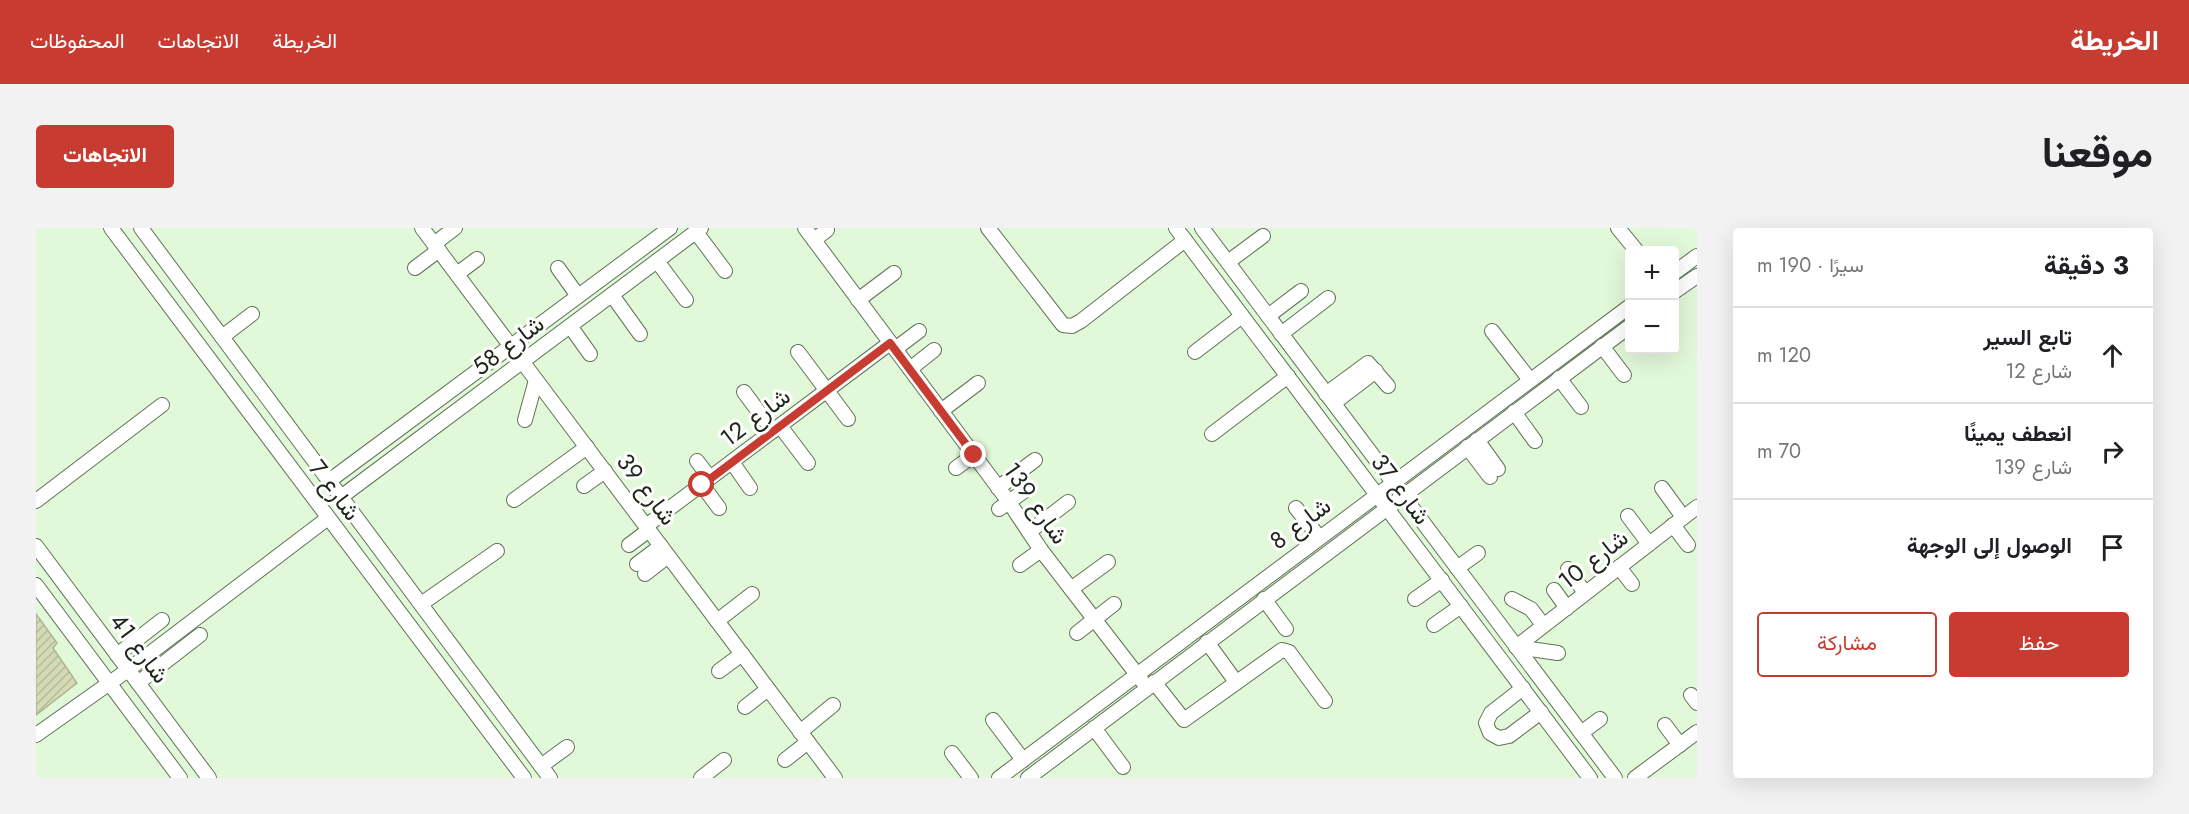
<!DOCTYPE html>
<html lang="ar">
<meta charset="utf-8">
<style>
body{margin:0;font-family:Jost,Vazirmatn,sans-serif;background:#f2f2f2;color:#202124;direction:rtl}
.controls{position:absolute;right:18px;top:18px;display:grid;overflow:hidden;border-radius:6px;box-shadow:0 6px 24px #0002}
.controls button{width:54px;height:54px;display:grid;place-items:center;padding:0;border:0;border-bottom:2px solid #e0e0e0;background:#fff;color:#202124;font:30px sans-serif}
.stop{position:absolute;width:18px;height:18px;margin:-14px;border:4px solid #c83b31;border-radius:50%;background:#fff}
.stop.end{background:#c83b31;border-color:#fff;box-shadow:0 2px 6px #0008}
.list{margin:0;padding:0;list-style:none}
h2{display:flex;justify-content:space-between;align-items:center;height:78px;margin:0;padding:0 24px;font-size:26px}
h2 small{font-size:20px;font-weight:400;color:#757577}
.list li{display:grid;grid-template-columns:39px 1fr auto;gap:18px;align-items:center;box-sizing:border-box;height:96px;padding:0 24px;border-top:2px solid #e0e0e0}
.list b{display:block;font-size:22px;white-space:nowrap}
.list p{margin:0;font-size:20px;white-space:nowrap;color:#757577}
.list em{font-size:20px;font-style:normal;color:#757577}
.actions{display:flex;gap:12px;padding:18px 24px}
.actions a{flex:1;padding:14px 0;border:2px solid #c83b31;border-radius:6px;text-align:center;font-size:21px;color:#c83b31}
.actions .main{background:#c83b31;color:#fff}
.icon{flex:none;width:33px;height:33px;fill:none;stroke:currentColor;stroke-width:2;stroke-linecap:round;stroke-linejoin:round}
.map{position:relative;flex:none;width:1661px;height:550px;overflow:hidden;direction:ltr;border-radius:6px}
header{display:flex;align-items:center;gap:36px;box-sizing:border-box;height:84px;padding:0 30px;background:#c83b31;color:#fff}
header strong{font-size:28px}
nav{display:flex;gap:33px;margin-inline-start:auto;font-size:21px}
.intro{display:flex;align-items:center;justify-content:space-between;box-sizing:border-box;height:144px;padding:0 36px}
h1{margin:0;font-size:42px}
.button{padding:15px 27px;border-radius:6px;background:#c83b31;color:#fff;font-size:21px;font-weight:700}
main{display:flex;gap:36px;padding:0 36px}
aside{flex:1;background:#fff;border-radius:6px;box-shadow:0 6px 24px #0002}
.map>svg:first-child{display:block}
.building{fill:url(#building-hatch);stroke:#afb491;stroke-width:1.5}
.lines{fill:none;stroke-linecap:round;stroke-linejoin:round}
.minor-casing{stroke:#5f7357;stroke-width:16}
.minor{stroke:#fff;stroke-width:14}
.route{stroke:#c83b31;stroke-width:8}
.labels{text-anchor:middle;dominant-baseline:central;stroke-width:6;stroke-linejoin:round;paint-order:stroke}
.street-label{font-size:24px;fill:#1f271c;stroke:#fff}
</style>
<header>
<strong>الخريطة</strong>
<nav><a>الخريطة</a><a>الاتجاهات</a><a>المحفوظات</a></nav>
</header>
<div class="intro"><h1>موقعنا</h1><a class="button">الاتجاهات</a></div>
<main>
<aside>
<h2>3 دقيقة<small>سيرًا · 190 m</small></h2>
<ul class="list">
<li><svg class="icon" aria-label="ahead" viewBox="0 0 24 24"><path d="M12 20V5M6 11l6-6 6 6"/></svg><div><b>تابع السير</b><p>شارع 12</p></div><em>120 m</em></li>
<li><svg class="icon" aria-label="right" viewBox="0 0 24 24"><path d="M7 20v-9h11M14 6l5 5-5 5"/></svg><div><b>انعطف يمينًا</b><p>شارع 139</p></div><em>70 m</em></li>
<li><svg class="icon" aria-label="arrive" viewBox="0 0 24 24"><path d="M6 21V4h12l-3 4 3 4H6"/></svg><div><b>الوصول إلى الوجهة</b></div></li>
</ul>
<div class="actions"><a class="main">حفظ</a><a>مشاركة</a></div>
</aside>
<div class="map">
<svg width="1661" height="550" viewBox="0 0 1661 550">
<defs>
<pattern id="building-hatch" width="6" height="6" patternUnits="userSpaceOnUse" patternTransform="scale(1.5)"><rect width="6" height="6" fill="#d4dab6"/><path d="M-1 1l2-2M0 6l6-6M5 7l2-2" fill="none" stroke="#b6bb9c"/></pattern>
</defs>
<rect width="100%" height="100%" fill="#e2f9d9"/>
<polygon class="building" points="0,386 21,415 17,420 41,455 0,487"/>
<g class="lines">
<g class="minor-casing">
<g id="minor">
<polyline points="75,0 488,550"/>
<polyline points="105,0 514,550"/>
<polyline points="386,0 799,550"/>
<polyline points="769,0 973,274 1005,322 1106,453"/>
<polyline points="952,0 1027,97 1036,98 1045,93 1149,12"/>
<polyline points="1140,0 1554,550"/>
<polyline points="1166,0 1579,550"/>
<polyline points="1582,0 1600,22"/>
<polyline points="660,4 689,43"/>
<polyline points="778,12 791,2"/>
<polyline points="398,16 419,0"/>
<polyline points="621,33 650,72"/>
<polyline points="1192,34 1227,8"/>
<polyline points="379,40 403,22"/>
<polyline points="522,40 542,68"/>
<polyline points="1638,45 1661,28"/>
<polyline points="421,46 441,31"/>
<polyline points="1638,64 1661,48"/>
<polyline points="576,67 604,106"/>
<polyline points="822,72 858,45"/>
<polyline points="1232,88 1265,63"/>
<polyline points="534,98 554,126"/>
<polyline points="1456,103 1494,152"/>
<polyline points="1245,106 1292,70"/>
<polyline points="186,109 216,86"/>
<polyline points="1566,118 1588,147"/>
<polyline points="859,121 883,103"/>
<polyline points="762,124 812,191"/>
<polyline points="1159,124 1206,88"/>
<polyline points="874,141 898,122"/>
<polyline points="1523,150 1545,179"/>
<polyline points="708,164 737,203"/>
<polyline points="1290,166 1332,135 1352,158"/>
<polyline points="1298,175 1340,143"/>
<polyline points="905,183 942,155"/>
<polyline points="1478,184 1499,213"/>
<polyline points="489,192 500,152"/>
<polyline points="744,198 772,235"/>
<polyline points="1176,206 1252,148"/>
<polyline points="1441,212 1462,241"/>
<polyline points="1431,219 1454,249"/>
<polyline points="661,233 674,250"/>
<polyline points="696,234 714,260"/>
<polyline points="920,240 938,227"/>
<polyline points="293,253 634,0"/>
<polyline points="666,257 683,280"/>
<polyline points="548,258 569,243"/>
<polyline points="962,260 999,232"/>
<polyline points="1626,260 1647,289"/>
<polyline points="305,269 665,0"/>
<polyline points="478,272 551,219"/>
<polyline points="0,273 126,177"/>
<polyline points="1260,280 1283,309"/>
<polyline points="963,281 991,261"/>
<polyline points="1592,288 1613,316"/>
<polyline points="1637,297 1652,317"/>
<polyline points="610,298 854,115"/>
<polyline points="993,304 1032,274"/>
<polyline points="593,317 613,302"/>
<polyline points="0,318 173,550"/>
<polyline points="601,336 625,318"/>
<polyline points="984,337 1005,322"/>
<polyline points="1583,339 1596,356"/>
<polyline points="1421,340 1442,325"/>
<polyline points="1532,341 1549,365"/>
<polyline points="609,346 632,328"/>
<polyline points="0,357 144,550"/>
<polyline points="1035,361 1072,334"/>
<polyline points="1518,362 1531,380"/>
<polyline points="1228,371 1250,401"/>
<polyline points="1379,371 1406,352"/>
<polyline points="1476,371 1495,381 1507,397"/>
<polyline points="385,376 461,323"/>
<polyline points="681,393 716,366"/>
<polyline points="1398,397 1425,378"/>
<polyline points="1041,405 1078,376"/>
<polyline points="1171,414 1200,454"/>
<polyline points="1480,419 1661,279"/>
<polyline points="1480,419 1522,425"/>
<polyline points="81,427 126,392"/>
<polyline points="683,443 706,426"/>
<polyline points="1118,454 1148,492 1246,422 1253,424 1289,473"/>
<polyline points="102,455 164,407"/>
<polyline points="1487,460 1455,485 1450,495 1454,505 1463,510 1473,508 1505,484"/>
<polyline points="1655,467 1661,475"/>
<polyline points="709,479 732,461"/>
<polyline points="957,492 987,532"/>
<polyline points="1629,497 1644,517"/>
<polyline points="1058,500 1087,539"/>
<polyline points="764,504 797,477"/>
<polyline points="1545,505 1564,491"/>
<polyline points="0,507 92,442 292,290"/>
<polyline points="916,525 935,550"/>
<polyline points="749,532 772,514"/>
<polyline points="505,538 531,519"/>
<polyline points="665,550 688,532"/>
<polyline points="963,550 1594,78"/>
<polyline points="992,550 1594,98"/>
<polyline points="1599,550 1661,504"/>
</g>
</g>
<use href="#minor" class="minor"/>
</g>
<g class="lines">
<polyline class="route" points="666,257 854,115 938,227"/>
</g>
<g class="labels">
<g class="street-label">
<text transform="translate(472 117) rotate(-37)">شارع 58</text>
<text transform="translate(719 189) rotate(-37)">شارع 12</text>
<text transform="translate(611 261) rotate(53)">شارع 39</text>
<text transform="translate(1365 261) rotate(53)">شارع 37</text>
<text transform="translate(299 262) rotate(53)">شارع 7</text>
<text transform="translate(1000 275) rotate(55)">شارع 139</text>
<text transform="translate(1264 295) rotate(-37)">شارع 8</text>
<text transform="translate(1557 331) rotate(-38)">شارع 10</text>
<text transform="translate(104 420) rotate(53)">شارع 41</text>
</g>
</g>
</svg>
<div class="controls">
<button>+</button>
<button>−</button>
</div>
<div class="stop" style="left:666px;top:257px"></div>
<div class="stop end" style="left:938px;top:227px"></div>
</div>
</main>
